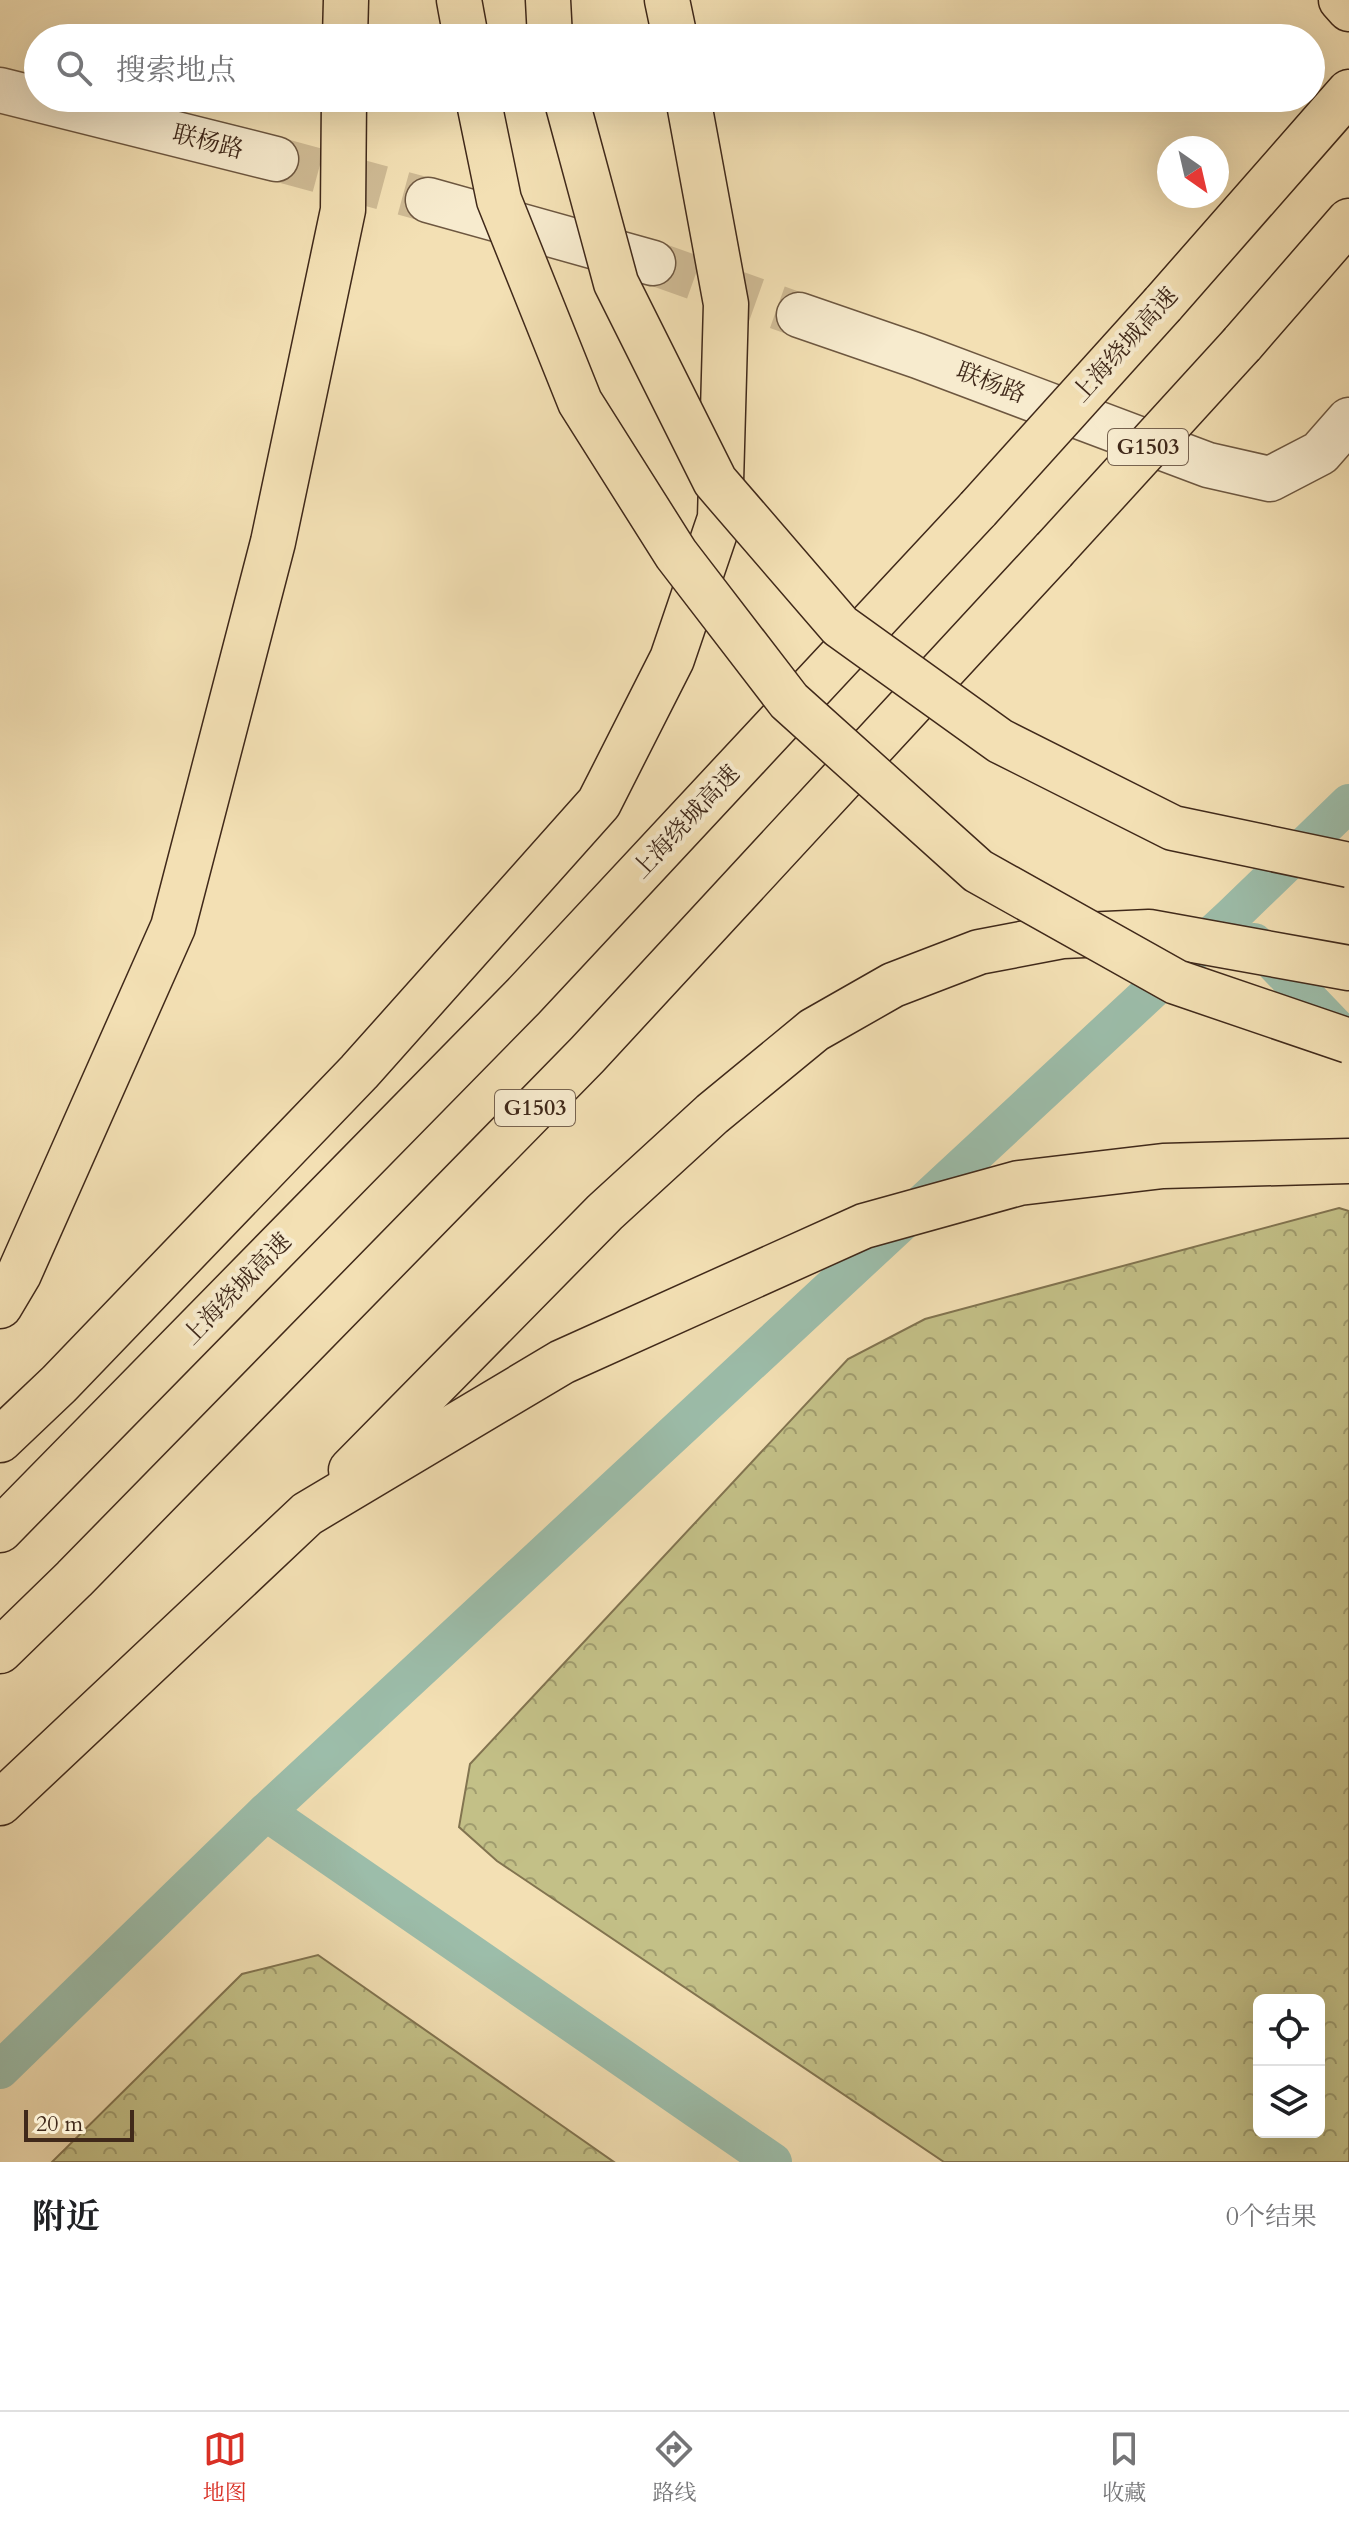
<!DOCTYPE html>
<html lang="zh">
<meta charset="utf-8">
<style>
body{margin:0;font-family:Cardo,"Noto Serif SC",serif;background:#f6f6f6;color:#202124}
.controls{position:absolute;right:24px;bottom:24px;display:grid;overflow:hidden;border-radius:12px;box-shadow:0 8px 32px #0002}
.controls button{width:72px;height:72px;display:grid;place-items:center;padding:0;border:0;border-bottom:2px solid #e0e0e0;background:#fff;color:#202124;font:40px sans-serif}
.compass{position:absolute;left:1157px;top:136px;width:72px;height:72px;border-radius:50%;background:#fff;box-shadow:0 8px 32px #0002;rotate:146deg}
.scale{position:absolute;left:24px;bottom:20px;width:110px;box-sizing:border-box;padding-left:8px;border:4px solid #40291a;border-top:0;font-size:22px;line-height:28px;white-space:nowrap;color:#40291a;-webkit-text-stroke:6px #f7ebce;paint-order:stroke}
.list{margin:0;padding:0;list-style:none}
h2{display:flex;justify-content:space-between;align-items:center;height:104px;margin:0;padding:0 32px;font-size:34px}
h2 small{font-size:26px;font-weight:400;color:#757577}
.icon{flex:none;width:44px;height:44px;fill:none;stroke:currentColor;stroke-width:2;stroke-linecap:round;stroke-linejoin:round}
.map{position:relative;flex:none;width:1349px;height:2162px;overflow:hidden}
.search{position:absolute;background:#fff;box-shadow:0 8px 32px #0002;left:24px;right:24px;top:24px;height:88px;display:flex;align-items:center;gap:20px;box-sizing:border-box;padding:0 28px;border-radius:44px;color:#757577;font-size:30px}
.sheet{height:248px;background:#fff}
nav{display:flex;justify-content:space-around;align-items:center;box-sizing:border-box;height:112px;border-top:2px solid #e0e0e0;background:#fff;font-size:22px;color:#757577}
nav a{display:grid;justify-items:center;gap:4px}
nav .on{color:#d93025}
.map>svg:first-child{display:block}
.park{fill:url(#park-crowns);stroke:#827450;stroke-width:2;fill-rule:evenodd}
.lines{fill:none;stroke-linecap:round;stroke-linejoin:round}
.canal{stroke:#9cbdaa;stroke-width:38}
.minor-tunnel{stroke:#cfbb95;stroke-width:44;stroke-dasharray:44 22;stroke-linecap:butt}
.minor-casing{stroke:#6d5740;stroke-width:47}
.highway-casing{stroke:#40291a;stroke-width:47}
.minor{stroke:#f7ebce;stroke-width:44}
.highway{stroke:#f3e0b4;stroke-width:44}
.highway-bridge-casing{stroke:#40291a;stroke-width:47;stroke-linecap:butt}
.highway-bridge{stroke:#f3e0b4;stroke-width:44}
.labels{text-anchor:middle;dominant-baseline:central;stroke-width:8;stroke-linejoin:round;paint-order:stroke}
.shield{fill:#f7ebce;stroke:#776350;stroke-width:2}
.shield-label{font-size:22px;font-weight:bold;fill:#40291a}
.street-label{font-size:24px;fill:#40291a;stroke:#f7ebce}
</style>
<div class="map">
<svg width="1349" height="2162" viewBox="0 0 1349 2162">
<defs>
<pattern id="park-crowns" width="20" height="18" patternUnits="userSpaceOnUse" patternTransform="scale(2)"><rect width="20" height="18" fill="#c3c087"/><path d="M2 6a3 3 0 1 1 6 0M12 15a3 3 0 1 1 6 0" fill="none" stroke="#a09c6e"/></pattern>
</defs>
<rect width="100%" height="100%" fill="#f3e0b4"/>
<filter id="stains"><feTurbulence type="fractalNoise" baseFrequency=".0025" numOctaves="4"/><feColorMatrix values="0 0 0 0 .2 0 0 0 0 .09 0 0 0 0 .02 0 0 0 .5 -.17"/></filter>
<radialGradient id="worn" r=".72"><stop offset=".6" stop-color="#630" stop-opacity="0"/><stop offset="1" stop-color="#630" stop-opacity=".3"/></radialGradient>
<g class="park">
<path d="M1339,1208L1349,1211V2162H944L497,1861L459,1827L470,1764L848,1359L925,1319ZM1259,2000H1319V2132H1259Z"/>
<polygon points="318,1955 614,2162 52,2162 242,1974"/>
</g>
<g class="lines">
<g class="canal">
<polyline points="1254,942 1349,1041"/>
<polyline points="266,1812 773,2162"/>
<polyline points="0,2070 266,1812 1231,917 1349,803"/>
</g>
<g class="minor-tunnel">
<polyline points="276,159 428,200"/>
<polyline points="653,263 799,315"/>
</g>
<g class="minor-casing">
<g id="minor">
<polyline points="0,90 276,159"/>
<polyline points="428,200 653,263"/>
<polyline points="799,315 918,356 1208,465 1270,479 1320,453 1349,420"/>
</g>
</g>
<g class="highway-casing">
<g id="highway">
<polyline points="459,0 466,38"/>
<polyline points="548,0 550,38"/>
<polyline points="667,0 675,38"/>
<polyline points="1341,0 1349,9"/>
<polyline points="345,38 346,0"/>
<polyline points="1163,304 1349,92"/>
<polyline points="1242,344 1349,221"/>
<polyline points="0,1306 19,1274 173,927 273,542 343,210 344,98"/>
<polyline points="0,1440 59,1384 359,1072 599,803 672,659 720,518 726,304 688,98"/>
<polyline points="351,1470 605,1212 712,1114 814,1030 893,985 979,952 1063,936 1149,932 1349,968"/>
<polyline points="0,1530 523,997 978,509"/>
<polyline points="0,1651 74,1579 587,1055 1054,550"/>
<polyline points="0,1803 307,1514 562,1362 864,1226 1019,1183 1163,1166 1349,1161"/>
</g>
</g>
<use href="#minor" class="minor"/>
<use href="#highway" class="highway"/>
<g class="highway-bridge-casing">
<g id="highway-bridge">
<polyline points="478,98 499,200 580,402 676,554 789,701 978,871 1176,982 1349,1041"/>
<polyline points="566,98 616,283 715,481 840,626 1000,741 1173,828 1349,865"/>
<polyline points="978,509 1163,304"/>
<polyline points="1054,550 1242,344"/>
</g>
</g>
<use href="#highway-bridge" class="highway-bridge"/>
</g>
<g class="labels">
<g class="shield">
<rect x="1108" y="429" width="80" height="36" rx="6"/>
<rect x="495" y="1090" width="80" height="36" rx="6"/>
</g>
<g class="shield-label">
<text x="1148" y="447">G1503</text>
<text x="535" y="1108">G1503</text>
</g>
<g class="street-label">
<text transform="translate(208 142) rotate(14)">联杨路</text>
<text transform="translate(1125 345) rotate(-48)">上海绕城高速</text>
<text transform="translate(991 383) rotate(21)">联杨路</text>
<text transform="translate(686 822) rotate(-47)">上海绕城高速</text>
<text transform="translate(237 1289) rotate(-46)">上海绕城高速</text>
</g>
</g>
<rect width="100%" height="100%" filter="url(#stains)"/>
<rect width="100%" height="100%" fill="url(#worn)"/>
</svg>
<div class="controls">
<button><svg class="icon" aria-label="locate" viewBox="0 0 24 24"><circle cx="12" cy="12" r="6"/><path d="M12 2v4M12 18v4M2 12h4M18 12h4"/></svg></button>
<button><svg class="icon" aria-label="layers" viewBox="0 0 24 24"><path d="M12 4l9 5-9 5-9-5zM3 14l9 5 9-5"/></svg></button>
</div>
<svg class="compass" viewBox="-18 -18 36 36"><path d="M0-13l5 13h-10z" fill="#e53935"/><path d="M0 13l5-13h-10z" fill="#757577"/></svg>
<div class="scale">20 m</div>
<div class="search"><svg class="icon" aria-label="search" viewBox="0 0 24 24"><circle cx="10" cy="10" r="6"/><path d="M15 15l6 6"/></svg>搜索地点</div>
</div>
<section class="sheet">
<h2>附近<small>0个结果</small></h2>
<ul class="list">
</ul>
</section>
<nav>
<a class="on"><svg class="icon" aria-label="map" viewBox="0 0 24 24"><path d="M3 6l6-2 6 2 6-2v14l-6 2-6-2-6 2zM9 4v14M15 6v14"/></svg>地图</a>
<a><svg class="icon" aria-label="directions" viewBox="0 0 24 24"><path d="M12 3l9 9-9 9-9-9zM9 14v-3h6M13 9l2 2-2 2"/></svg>路线</a>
<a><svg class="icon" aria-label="saved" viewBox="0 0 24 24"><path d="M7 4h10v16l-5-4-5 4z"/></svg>收藏</a>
</nav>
